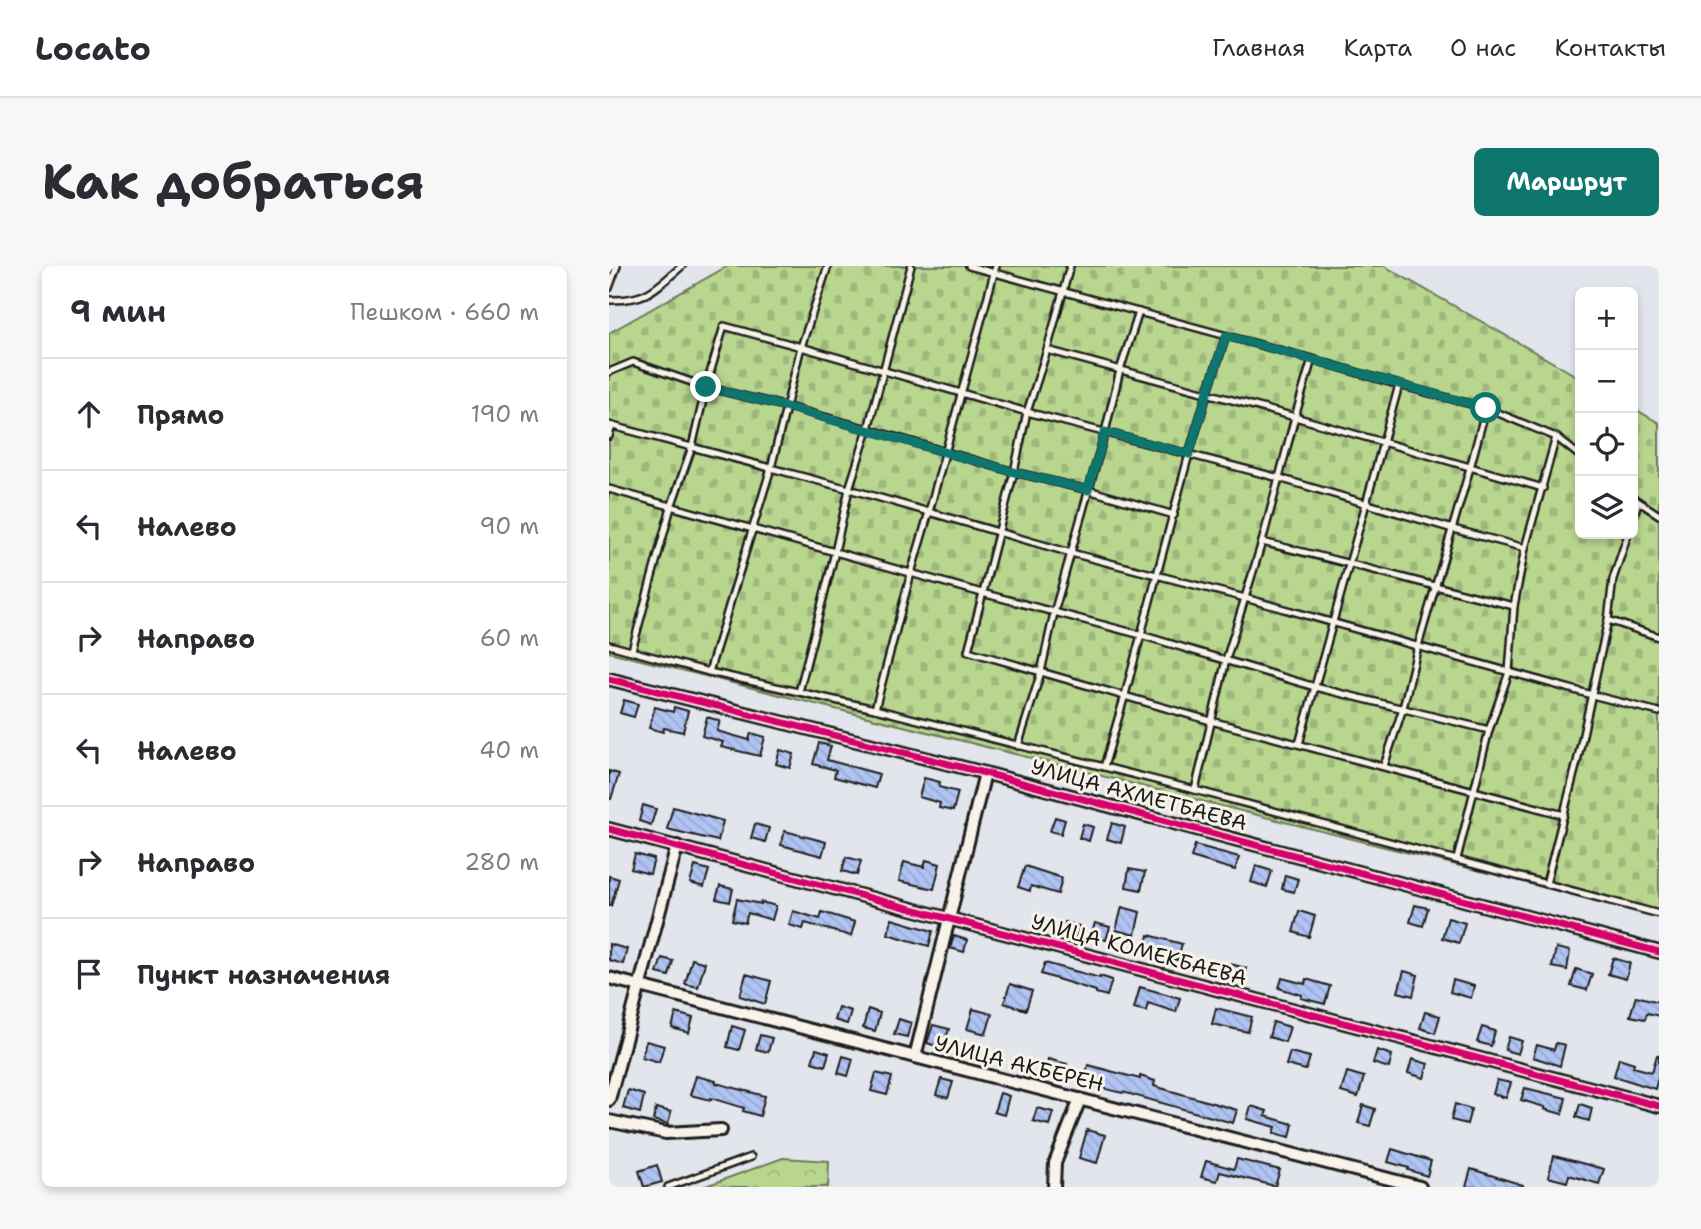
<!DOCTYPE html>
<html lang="ru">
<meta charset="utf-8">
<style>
body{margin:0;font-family:"Shantell Sans",sans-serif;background:#f7f7f7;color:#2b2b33}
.controls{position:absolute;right:21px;top:21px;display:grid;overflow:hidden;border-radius:10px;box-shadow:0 4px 10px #0003}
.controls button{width:63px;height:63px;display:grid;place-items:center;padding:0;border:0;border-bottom:2px solid #e1e1e2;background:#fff;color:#2b2b33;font:35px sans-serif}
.stop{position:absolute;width:21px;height:21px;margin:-16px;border:5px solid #0f766e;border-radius:50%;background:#fff}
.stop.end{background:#0f766e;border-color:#fff;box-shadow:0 2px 7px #0008}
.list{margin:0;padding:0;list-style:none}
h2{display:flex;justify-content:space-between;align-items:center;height:91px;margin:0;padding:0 28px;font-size:30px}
h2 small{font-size:23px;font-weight:400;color:#7c7c81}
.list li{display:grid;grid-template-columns:46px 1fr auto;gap:21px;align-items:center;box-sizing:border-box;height:112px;padding:0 28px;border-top:2px solid #e1e1e2}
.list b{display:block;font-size:26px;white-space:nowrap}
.list em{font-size:23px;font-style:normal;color:#7c7c81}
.icon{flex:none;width:38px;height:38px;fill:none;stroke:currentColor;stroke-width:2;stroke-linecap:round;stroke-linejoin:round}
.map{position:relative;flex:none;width:1050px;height:921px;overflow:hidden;border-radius:10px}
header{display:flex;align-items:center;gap:42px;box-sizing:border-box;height:98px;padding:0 35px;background:#fff;border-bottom:2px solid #e1e1e2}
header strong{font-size:33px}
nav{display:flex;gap:38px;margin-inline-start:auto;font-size:24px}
.intro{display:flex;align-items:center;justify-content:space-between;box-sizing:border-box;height:168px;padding:0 42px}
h1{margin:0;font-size:49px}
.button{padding:18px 32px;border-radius:10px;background:#0f766e;color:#fff;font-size:24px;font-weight:700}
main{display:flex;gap:42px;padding:0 42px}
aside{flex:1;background:#fff;border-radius:10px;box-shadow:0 4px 10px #0003}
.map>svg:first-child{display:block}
.cemetery{fill:url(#cemetery-stones);stroke:#6a7956;stroke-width:2}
.park{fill:url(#park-crowns);stroke:#6a7956;stroke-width:2}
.building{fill:url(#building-back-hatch);stroke:#1c1c1c;stroke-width:2}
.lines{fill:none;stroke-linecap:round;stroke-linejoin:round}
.lane-casing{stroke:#1c1c1c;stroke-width:10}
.street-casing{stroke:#1c1c1c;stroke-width:16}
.lane{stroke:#f7f3e8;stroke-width:5}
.street{stroke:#f7f3e8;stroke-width:10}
.cycleway-casing{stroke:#f7f3e8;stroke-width:11}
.cycleway{stroke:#d6006c;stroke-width:7}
.route{stroke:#0f766e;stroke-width:9}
.labels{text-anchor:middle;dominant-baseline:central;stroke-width:6;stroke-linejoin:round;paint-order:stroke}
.street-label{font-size:21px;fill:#1c1c1c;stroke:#f7f3e8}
</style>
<header>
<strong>Locato</strong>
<nav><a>Главная</a><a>Карта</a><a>О нас</a><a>Контакты</a></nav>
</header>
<div class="intro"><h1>Как добраться</h1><a class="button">Маршрут</a></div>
<main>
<aside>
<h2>9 мин<small>Пешком · 660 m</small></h2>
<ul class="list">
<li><svg class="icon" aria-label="ahead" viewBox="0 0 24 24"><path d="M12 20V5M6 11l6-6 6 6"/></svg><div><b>Прямо</b></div><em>190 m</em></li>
<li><svg class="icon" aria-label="left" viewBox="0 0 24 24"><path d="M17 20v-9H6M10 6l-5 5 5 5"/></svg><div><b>Налево</b></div><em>90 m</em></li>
<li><svg class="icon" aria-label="right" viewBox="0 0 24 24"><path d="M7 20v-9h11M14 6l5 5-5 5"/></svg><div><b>Направо</b></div><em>60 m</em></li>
<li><svg class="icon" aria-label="left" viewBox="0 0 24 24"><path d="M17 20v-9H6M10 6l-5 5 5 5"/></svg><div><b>Налево</b></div><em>40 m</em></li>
<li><svg class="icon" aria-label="right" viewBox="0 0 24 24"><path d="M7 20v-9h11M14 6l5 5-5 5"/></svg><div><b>Направо</b></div><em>280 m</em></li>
<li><svg class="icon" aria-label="arrive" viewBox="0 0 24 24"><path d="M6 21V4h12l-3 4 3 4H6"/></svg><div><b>Пункт назначения</b></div></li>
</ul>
</aside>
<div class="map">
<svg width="1050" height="921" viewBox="0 0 1050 921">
<defs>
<pattern id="cemetery-stones" width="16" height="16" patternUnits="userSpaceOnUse" patternTransform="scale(1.75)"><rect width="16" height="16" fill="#b9d68f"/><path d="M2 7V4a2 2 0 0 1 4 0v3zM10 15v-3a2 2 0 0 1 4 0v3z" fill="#9eb77b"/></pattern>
<pattern id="park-crowns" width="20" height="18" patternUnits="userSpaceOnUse" patternTransform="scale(1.75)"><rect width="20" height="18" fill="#b9d68f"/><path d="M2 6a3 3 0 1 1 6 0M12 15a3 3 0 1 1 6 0" fill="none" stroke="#9eb77b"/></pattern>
<pattern id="building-back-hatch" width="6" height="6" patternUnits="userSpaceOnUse" patternTransform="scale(1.75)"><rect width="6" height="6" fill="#b0c4f3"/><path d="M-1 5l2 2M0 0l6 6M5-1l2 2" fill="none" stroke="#97a8d0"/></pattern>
</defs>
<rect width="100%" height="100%" fill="#e2e5eb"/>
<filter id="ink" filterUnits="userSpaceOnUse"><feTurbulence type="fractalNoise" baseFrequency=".0143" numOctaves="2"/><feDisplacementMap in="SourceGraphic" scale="14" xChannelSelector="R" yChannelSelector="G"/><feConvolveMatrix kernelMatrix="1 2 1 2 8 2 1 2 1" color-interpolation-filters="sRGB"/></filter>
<g filter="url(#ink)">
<polygon class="cemetery" points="119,0 775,0 971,112 971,268 1024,268 1024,142 1050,157 1050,650 0,386 0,67"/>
<polygon class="park" points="174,892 220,895 219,921 94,921"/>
<g class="building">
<polygon points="15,434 29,438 25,451 11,447"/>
<polygon points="46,441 64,446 65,441 79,445 74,466 55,462 54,466 40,462"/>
<polygon points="98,451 111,455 108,465 140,474 142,467 156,471 151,490 112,481 114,476 93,470"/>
<polygon points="210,477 222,480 218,494 270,508 266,522 225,511 227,504 204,498"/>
<polygon points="171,484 185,488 181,502 167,498"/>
<polygon points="0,505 10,508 2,533 0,533"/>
<polygon points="315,512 331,516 330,521 349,526 344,545 330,542 331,537 310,531"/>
<polygon points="34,539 47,543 42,559 30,555"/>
<polygon points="64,541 114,555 109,575 58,563"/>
<polygon points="446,551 456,554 452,568 441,565"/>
<polygon points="503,557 516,561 512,577 498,573"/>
<polygon points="146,558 160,562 156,576 142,572"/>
<polygon points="474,558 484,561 480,575 470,572"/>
<polygon points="176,565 217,576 213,590 172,579"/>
<polygon points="586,579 630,591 626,604 582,591"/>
<polygon points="26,588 45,593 41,608 22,603"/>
<polygon points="237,591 252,595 248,609 233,605"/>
<polygon points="317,594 331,598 325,623 290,615 295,596 315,601"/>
<polygon points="86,600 100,604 95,621 81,617"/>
<polygon points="416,600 453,612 449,628 422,620 421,625 409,621"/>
<polygon points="647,600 663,605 658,621 642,616"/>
<polygon points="520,603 536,606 532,624 517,621"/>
<polygon points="676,609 689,613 685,626 673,623"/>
<polygon points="0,610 10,613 2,640 0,640"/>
<polygon points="111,620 124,623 121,636 107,633"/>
<polygon points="128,633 152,638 152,636 167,640 163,654 139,647 136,657 123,654"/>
<polygon points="806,639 819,642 814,660 801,656"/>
<polygon points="513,641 531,646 526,669 507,664"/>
<polygon points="184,645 211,653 213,646 246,656 242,670 196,657 194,663 180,659"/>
<polygon points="690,645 706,650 700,671 684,666"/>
<polygon points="839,652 856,657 850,677 833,672"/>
<polygon points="283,653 324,665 320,680 279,668"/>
<polygon points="456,656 470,660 467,671 453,667"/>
<polygon points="486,657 501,661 497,674 482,670"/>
<polygon points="540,669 573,678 568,694 536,685"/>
<polygon points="345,670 358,674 355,686 341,682"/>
<polygon points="0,678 18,683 14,698 0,694"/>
<polygon points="947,682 961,685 958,704 943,701"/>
<polygon points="53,692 64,695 60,710 48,707"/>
<polygon points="1004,692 1021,697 1017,713 999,708"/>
<polygon points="83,693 96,697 89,721 76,718"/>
<polygon points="436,697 491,712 491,710 503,714 498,730 487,727 487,725 432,708"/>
<polygon points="621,698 637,702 633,716 617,711"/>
<polygon points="967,703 983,708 978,724 962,720"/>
<polygon points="795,705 809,709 804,730 789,726"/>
<polygon points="137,708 162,715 156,738 131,730"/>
<polygon points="673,712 696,718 697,713 721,720 716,738 692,732 693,729 670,722"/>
<polygon points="844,714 865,720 862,732 841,726"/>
<polygon points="401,718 423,725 417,744 395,737"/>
<polygon points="531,721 571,732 567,746 539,737 537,745 525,742"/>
<polygon points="1027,730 1050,736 1050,750 1038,747 1036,753 1021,750"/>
<polygon points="229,741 242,745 238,758 225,754"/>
<polygon points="607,742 643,751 639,766 603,758"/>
<polygon points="259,743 271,747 266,765 254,762"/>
<polygon points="364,743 383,748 377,768 358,763"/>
<polygon points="816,746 831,750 826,767 811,762"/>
<polygon points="67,747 84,752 80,767 63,762"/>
<polygon points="290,753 302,757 298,771 285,768"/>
<polygon points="664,756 681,761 676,776 660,771"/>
<polygon points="324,759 340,763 334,782 318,777"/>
<polygon points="123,760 136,764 130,784 118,781"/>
<polygon points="873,761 886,765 882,780 868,776"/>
<polygon points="151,769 163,772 159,786 147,783"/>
<polygon points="900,771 913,775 909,788 896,784"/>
<polygon points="37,775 55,780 50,796 33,791"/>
<polygon points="947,777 956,779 951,800 924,791 928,779 945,784"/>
<polygon points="207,783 220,787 216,800 203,796"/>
<polygon points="768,784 783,789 780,802 764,797"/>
<polygon points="681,786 701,791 697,804 677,799"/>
<polygon points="1048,789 1050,789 1050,809 1046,823 1005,810 1010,792 1025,797 1024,801 1043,806"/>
<polygon points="234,790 244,793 239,810 229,807"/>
<polygon points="439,793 458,798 454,811 436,806"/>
<polygon points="803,793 819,798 815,812 799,807"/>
<polygon points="479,799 531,813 531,810 546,815 545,820 628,844 624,857 514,826 513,827 474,817"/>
<polygon points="738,806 755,811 749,831 732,826"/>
<polygon points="267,807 283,811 278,829 262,825"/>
<polygon points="87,810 107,815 107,817 156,830 151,850 134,845 135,842 102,832 102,834 81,829"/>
<polygon points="332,813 344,816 339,832 327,829"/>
<polygon points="888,814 902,817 897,832 884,828"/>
<polygon points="916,822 957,832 953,848 935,843 936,841 912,834"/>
<polygon points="19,824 35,829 31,847 14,842"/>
<polygon points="391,827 400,830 395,849 385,846"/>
<polygon points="846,838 862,843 858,858 842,854"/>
<polygon points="971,838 983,842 980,855 967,851"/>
<polygon points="754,839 766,843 761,860 749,857"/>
<polygon points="642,840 658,845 656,850 684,858 681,871 665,867 667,861 638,853"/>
<polygon points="47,842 62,846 59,858 44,854"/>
<polygon points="428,842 444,846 440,859 424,855"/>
<polygon points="478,864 496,869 488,897 470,892"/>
<polygon points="783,883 822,895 818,910 799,904 800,902 779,896"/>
<polygon points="945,890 995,903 990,918 960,909 958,916 939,911"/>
<polygon points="628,893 671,904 666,920 611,906 608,915 592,911 597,895 625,903"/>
<polygon points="48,899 53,916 35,921 30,905"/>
<polygon points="862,903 914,919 914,921 857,921"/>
</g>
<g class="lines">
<g class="lane-casing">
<g id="lane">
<polyline points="360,0 703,93 790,119 877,142 947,171 971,190"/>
<polyline points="461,0 438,84 418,146 405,206 359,385 602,455 955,549"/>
<polyline points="0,22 8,0"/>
<path d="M0,34C38,35 46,23 73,0"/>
<polyline points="438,84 686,151 934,222"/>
<polyline points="0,106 24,96 97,121 179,141 259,163 405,206 479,224 565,249"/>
<polyline points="0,159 240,223 462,287 636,332 983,429 1050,446"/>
<polyline points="0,170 3,160"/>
<polyline points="0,223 373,327 532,369 706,421 880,464"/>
<polyline points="1024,232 1050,249"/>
<polyline points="1024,253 1029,236"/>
<path d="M653,276C737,296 820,319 905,340"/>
<polyline points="999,354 1050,371"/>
<polyline points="0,379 100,406 266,443 586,524 1050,648"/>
<polyline points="23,384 62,241 83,181 97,121 115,60 192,81 418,146 670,212 844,263 916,282"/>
<polyline points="100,406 162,202 192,81 219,0"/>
<polyline points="190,426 226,286 240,223 259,163 302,0"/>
<polyline points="266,443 302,307 320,246 387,0"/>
<polyline points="690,478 790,119"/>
<polyline points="409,480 432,406 445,347 496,166 511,104 530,46"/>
<polyline points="775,500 794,442 809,380 861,202 877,142"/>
<polyline points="495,501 516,429 580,188 598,128 617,70"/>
<polyline points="586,524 617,394 653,276 686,151 703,93"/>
<polyline points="848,593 880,464 900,406 905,340 916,282 947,171"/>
<polyline points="937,618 968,496 999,354 1004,313 1019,268"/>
<polyline points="59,921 142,891"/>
</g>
</g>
<g class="street-casing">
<g id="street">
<polyline points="0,413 376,507 1050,686"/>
<polyline points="0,563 1050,840"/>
<polyline points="0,712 811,921"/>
<polyline points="306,791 376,507"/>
<polyline points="0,834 68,580"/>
<polyline points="0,855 57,867 112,864"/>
<polyline points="445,921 446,897 471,833"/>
</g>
</g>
<use href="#lane" class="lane"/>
<use href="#street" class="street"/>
<g class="cycleway-casing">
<g id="cycleway">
<polyline points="0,413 376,507 1050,686"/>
<polyline points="0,563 1050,840"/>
</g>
</g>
<use href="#cycleway" class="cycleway"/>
</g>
</g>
<g class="lines" filter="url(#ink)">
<path class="route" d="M97,121L178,141L405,206L479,224L496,166L580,188L598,128L617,70C704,93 790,119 877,142"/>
</g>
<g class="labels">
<g class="street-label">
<text transform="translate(530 529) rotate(15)">УЛИЦА АХМЕТБАЕВА</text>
<text transform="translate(530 684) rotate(15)">УЛИЦА КОМЕКБАЕВА</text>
<text transform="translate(410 798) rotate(14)">УЛИЦА АКБЕРЕН</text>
</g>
</g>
</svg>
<div class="controls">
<button>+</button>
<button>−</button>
<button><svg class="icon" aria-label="locate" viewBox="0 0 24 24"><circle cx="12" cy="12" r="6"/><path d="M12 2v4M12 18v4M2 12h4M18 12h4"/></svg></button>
<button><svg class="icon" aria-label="layers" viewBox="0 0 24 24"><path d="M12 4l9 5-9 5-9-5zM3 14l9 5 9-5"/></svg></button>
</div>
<div class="stop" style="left:877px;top:142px"></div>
<div class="stop end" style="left:97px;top:121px"></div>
</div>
</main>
